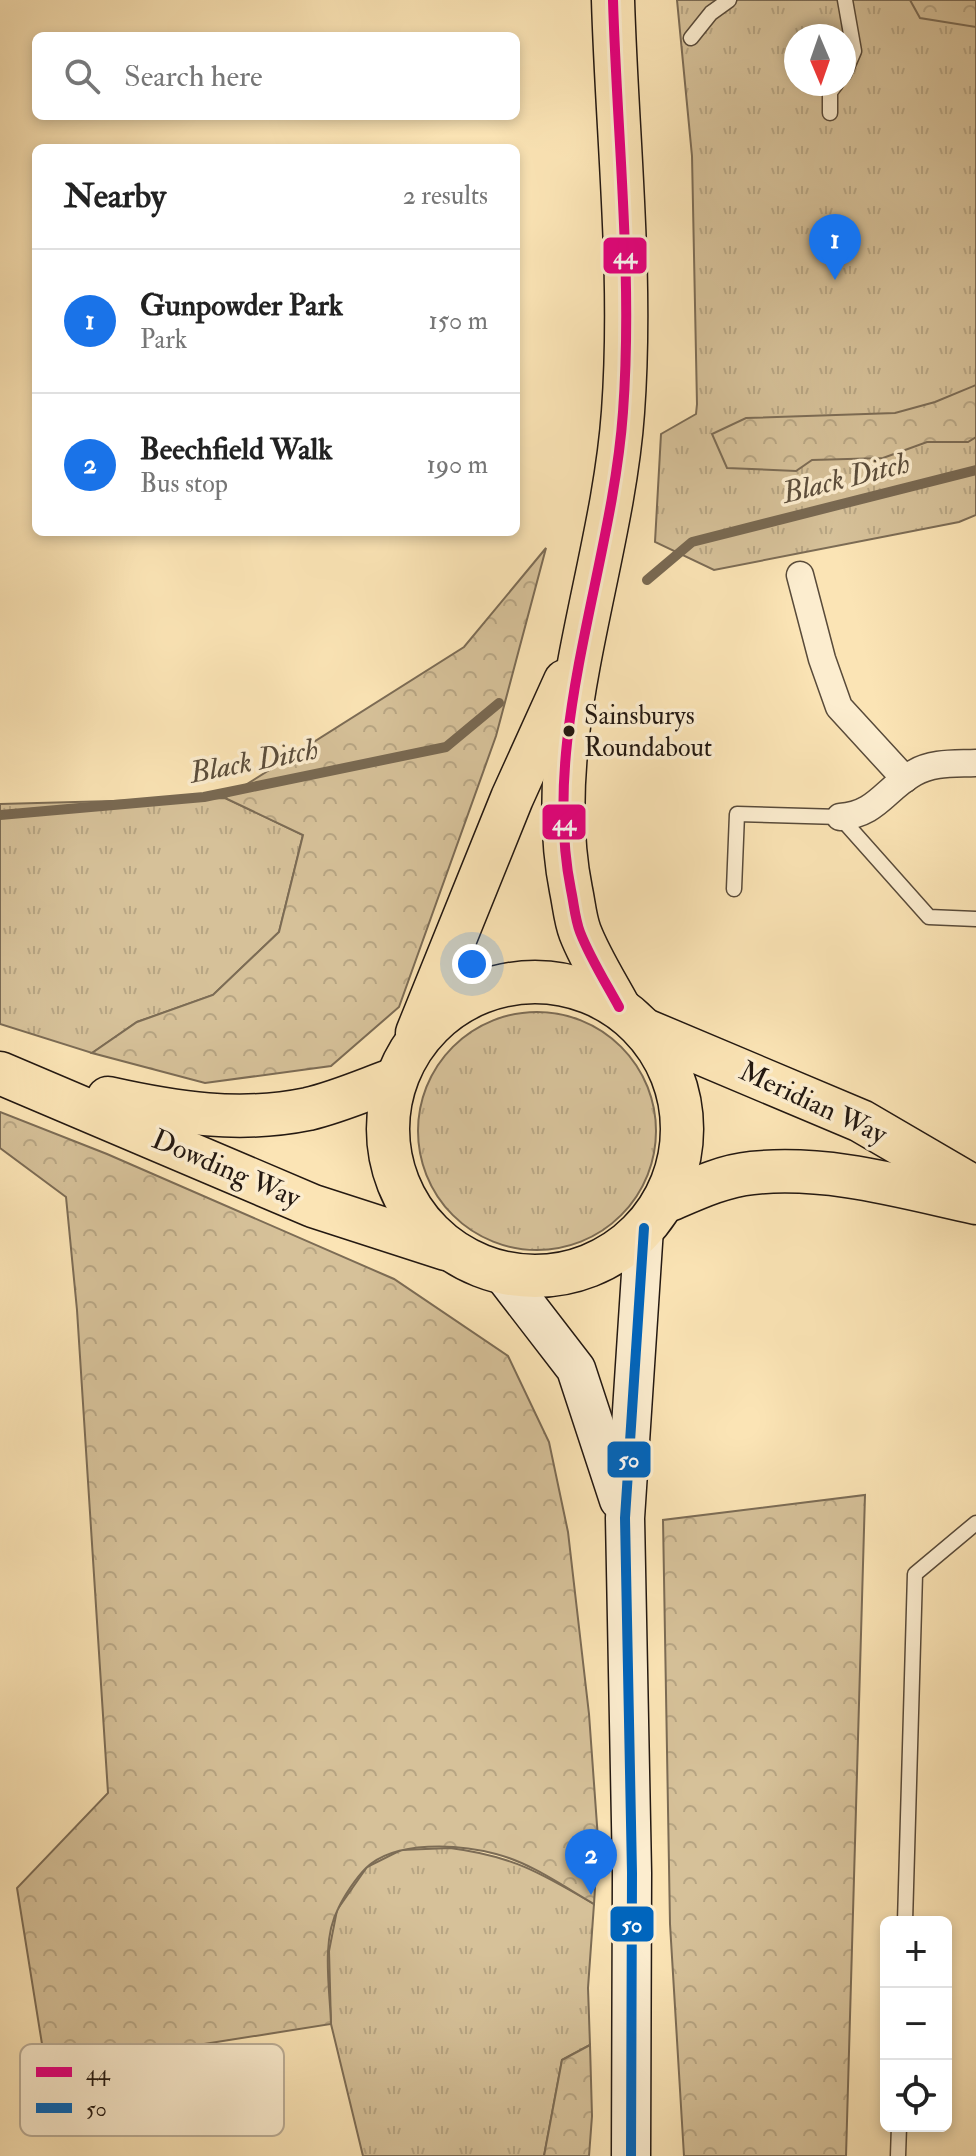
<!DOCTYPE html>
<meta charset="utf-8">
<style>
body{margin:0;font-family:"IM FELL Double Pica",serif;background:#f6f6f6;color:#222}
.controls{position:absolute;right:24px;bottom:24px;display:grid;overflow:hidden;border-radius:12px;box-shadow:0 4px 12px #0003}
.controls button{width:72px;height:72px;display:grid;place-items:center;padding:0;border:0;border-bottom:2px solid #e0e0e0;background:#fff;color:#222;font:40px sans-serif}
.compass{position:absolute;left:784px;top:24px;width:72px;height:72px;border-radius:50%;background:#fff;box-shadow:0 4px 12px #0003;rotate:178deg}
.you{position:absolute;left:472px;top:964px;width:28px;height:28px;margin:-20px;border:6px solid #fff;border-radius:50%;background:#1a73e8;box-shadow:0 0 0 12px #1a73e833}
.badge{display:grid;place-items:center;width:52px;height:52px;border-radius:50%;background:#1a73e8;color:#fff;font-size:26px;font-weight:700}
.pin{position:absolute;translate:-50% -66px;filter:drop-shadow(0 2px 4px #0008)}
.pin::after{content:'';position:absolute;top:42px;width:28px;height:24px;background:inherit;clip-path:polygon(0 0,100% 0,50% 100%)}
.list{margin:0;padding:0;list-style:none}
h2{display:flex;justify-content:space-between;align-items:center;height:104px;margin:0;padding:0 32px;font-size:34px}
h2 small{font-size:26px;font-weight:400;color:#767676}
.list li{display:grid;grid-template-columns:52px 1fr auto;gap:24px;align-items:center;box-sizing:border-box;height:144px;padding:0 32px;border-top:2px solid #e0e0e0}
.list b{display:block;font-size:30px;white-space:nowrap}
.list p{margin:0;font-size:26px;white-space:nowrap;color:#767676}
.list em{font-size:26px;font-style:normal;color:#767676}
.icon{flex:none;width:44px;height:44px;fill:none;stroke:currentColor;stroke-width:2;stroke-linecap:round;stroke-linejoin:round}
.map{position:relative;flex:none;width:976px;height:2156px;overflow:hidden}
.search{position:absolute;background:#fff;box-shadow:0 4px 12px #0003;left:32px;top:32px;width:488px;height:88px;display:flex;align-items:center;gap:20px;box-sizing:border-box;padding:0 28px;border-radius:12px;color:#767676;font-size:30px}
.panel{position:absolute;background:#fff;box-shadow:0 4px 12px #0003;left:32px;top:144px;width:488px;height:392px;border-radius:12px}
.map>svg:first-child{display:block}
.grass{fill:url(#grass-tufts);stroke:#7c6c55;stroke-width:2;fill-rule:evenodd}
.forest{fill:url(#forest-crowns);stroke:#7c6c55;stroke-width:2}
.lines{fill:none;stroke-linecap:round;stroke-linejoin:round}
.stream{stroke:#796952;stroke-width:10}
.lane-casing{stroke:#594b3a;stroke-width:17}
.street-casing{stroke:#594b3a;stroke-width:29}
.secondary-casing{stroke:#231811;stroke-width:41}
.primary-casing{stroke:#231811;stroke-width:45}
.lane{stroke:#fcedcf;stroke-width:14}
.street{stroke:#fcedcf;stroke-width:26}
.secondary{stroke:#fcedcf;stroke-width:38}
.primary{stroke:#fbe4b5;stroke-width:42}
.bus-1-casing{stroke:#fcedcf;stroke-width:16}
.bus-2-casing{stroke:#fcedcf;stroke-width:16}
.bus-1{stroke:#e5007d;stroke-width:10}
.bus-2{stroke:#0065bd;stroke-width:10}
.bus-dot{fill:#231811;stroke:#fcedcf;stroke-width:3}
.labels{text-anchor:middle;dominant-baseline:central;stroke-width:7;stroke-linejoin:round;paint-order:stroke}
.bus-label{font-size:26px;fill:#231811;stroke:#fcedcf;text-anchor:start}
.street-label{font-size:28px;fill:#231811;stroke:#fcedcf}
.water-label{font-size:30px;font-style:italic;fill:#5c4e3c;stroke:#fcedcf}
.key{fill:#fcedcf;stroke:#bbad96;stroke-width:2}
.key-label{font-size:22px;fill:#231811}
.line-badge{stroke:#fcedcf;stroke-width:3}
.badge-label{font-size:22px;text-anchor:middle;font-weight:bold;fill:#fff}
</style>
<div class="map">
<svg width="976" height="2156" viewBox="0 0 976 2156">
<defs>
<pattern id="grass-tufts" width="24" height="20" patternUnits="userSpaceOnUse" patternTransform="scale(2)"><rect width="24" height="20" fill="#d6c199"/><path d="M3 7l-1-3M5 7V3M7 7l1-3M15 17l-1-3M17 17v-4M19 17l1-3" fill="none" stroke="#b7a583"/></pattern>
<pattern id="forest-crowns" width="20" height="18" patternUnits="userSpaceOnUse" patternTransform="scale(2)"><rect width="20" height="18" fill="#d6c199"/><path d="M2 6a3 3 0 1 1 6 0M12 15a3 3 0 1 1 6 0" fill="none" stroke="#b7a583"/></pattern>
</defs>
<rect width="100%" height="100%" fill="#fbe4b5"/>
<filter id="stains"><feTurbulence type="fractalNoise" baseFrequency=".0025" numOctaves="4"/><feColorMatrix values="0 0 0 0 .2 0 0 0 0 .09 0 0 0 0 .02 0 0 0 .5 -.17"/></filter>
<radialGradient id="worn" r=".72"><stop offset=".6" stop-color="#630" stop-opacity="0"/><stop offset="1" stop-color="#630" stop-opacity=".3"/></radialGradient>
<g class="grass">
<path d="M677,0H976V515L959,522L714,570L655,542L661,434L696,414L697,404L692,156ZM796,36H844V84H796Z"/>
<polygon points="225,798 303,835 279,932 213,995 137,1022 92,1053 0,1024 0,804"/>
<circle cx="537" cy="1131" r="119"/>
<path d="M450,1848C513,1856 541,1873 594,1904L588,1988L590,2045L562,2060L544,2156H363L331,2024L329,1951L337,1910L367,1867L401,1850Z"/>
</g>
<g class="forest">
<polygon points="910,0 976,0 976,27 920,18"/>
<polygon points="976,385 976,437 968,442 927,442 883,458 812,460 796,471 727,468 712,434 746,418 895,413 935,402"/>
<polygon points="546,548 496,736 399,1007 331,1066 205,1083 92,1053 137,1022 213,995 279,932 303,835 225,798 464,647"/>
<path d="M0,1112L107,1154L394,1279L508,1356L549,1442L568,1532L589,1714L598,1839L594,1904C563,1886 531,1863 496,1854C459,1844 395,1840 366,1868C356,1878 344,1896 338,1909C321,1941 330,1989 331,2024L46,2069L17,1888L108,1793L77,1310L66,1197L0,1148Z"/>
<polygon points="865,1495 846,2156 684,2156 670,1924 663,1520"/>
<polygon points="590,2045 592,2116 589,2156 544,2156 562,2060"/>
</g>
<g class="lines">
<g class="stream">
<polyline points="647,580 692,542 976,470"/>
<polyline points="0,815 204,797 446,747 499,703"/>
</g>
<g class="lane-casing">
<g id="lane">
<polyline points="691,38 711,13 729,0"/>
<polyline points="844,74 854,51 845,0"/>
<polyline points="830,113 830,92 836,84"/>
<polyline points="734,889 737,814 840,817 929,917 976,919"/>
<polyline points="905,1922 915,1574 976,1523"/>
<polyline points="898,2156 899,2126"/>
</g>
</g>
<g class="street-casing">
<g id="street">
<polyline points="800,575 822,659 839,707 905,779"/>
<path d="M840,817C877,814 884,790 914,773C933,762 954,764 976,763"/>
</g>
</g>
<g class="secondary-casing">
<g id="secondary">
<polyline points="502,1273 576,1369 619,1500"/>
<polyline points="631,2156 632,1873 625,1518 644,1228"/>
</g>
</g>
<g class="primary-casing">
<g id="primary">
<path d="M613,0C617,136 633,275 623,412C612,568 540,735 571,890C574,904 575,919 580,932C590,958 606,983 619,1007"/>
<circle cx="535" cy="1129" r="147"/>
<polyline points="645,1030 861,1121 976,1188"/>
<polyline points="417,1033 512,798 565,681"/>
<polyline points="0,1073 313,1206 446,1249"/>
<path d="M108,1098C175,1113 240,1123 308,1109C338,1102 367,1089 395,1079"/>
<path d="M665,1202C693,1190 722,1176 752,1173C828,1165 903,1187 976,1203"/>
</g>
</g>
<use href="#lane" class="lane"/>
<use href="#street" class="street"/>
<use href="#secondary" class="secondary"/>
<use href="#primary" class="primary"/>
<g class="bus-1-casing">
<path id="bus-1" d="M613,0C617,136 633,275 623,412C612,568 540,735 571,890C574,904 575,919 580,932C590,958 606,983 619,1007"/>
</g>
<g class="bus-2-casing">
<polyline id="bus-2" points="631,2156 632,1873 625,1518 644,1228"/>
</g>
<use href="#bus-1" class="bus-1"/>
<use href="#bus-2" class="bus-2"/>
</g>
<circle class="bus-dot" cx="569" cy="731" r="7"/>
<g class="labels">
<g class="bus-label">
<text x="584" y="716">Sainsburys<tspan x="584" dy="32">Roundabout</tspan></text>
</g>
<g class="street-label">
<text transform="translate(813 1103) rotate(25)">Meridian Way</text>
<text transform="translate(226 1169) rotate(23)">Dowding Way</text>
</g>
<g class="water-label">
<text transform="translate(846 478) rotate(-14)">Black Ditch</text>
<text transform="translate(254 761) rotate(-11)">Black Ditch</text>
</g>
</g>
<rect x="20" y="2044" width="264" height="92" rx="12" class="key"/>
<rect x="36" y="2067" width="36" height="10" fill="#e5007d"/>
<rect x="36" y="2103" width="36" height="10" fill="#0065bd"/>
<g class="key-label">
<text x="86" y="2080">44</text>
<text x="86" y="2116">50</text>
</g>
<g class="line-badge">
<rect x="602" y="236" width="46" height="39" rx="8" fill="#e5007d"/>
<rect x="541" y="803" width="46" height="38" rx="8" fill="#e5007d"/>
<rect x="606" y="1440" width="46" height="39" rx="8" fill="#0065bd"/>
<rect x="609" y="1905" width="46" height="38" rx="8" fill="#0065bd"/>
</g>
<g class="badge-label">
<text x="625" y="263">44</text>
<text x="564" y="830">44</text>
<text x="629" y="1467">50</text>
<text x="632" y="1932">50</text>
</g>
<rect width="100%" height="100%" filter="url(#stains)"/>
<rect width="100%" height="100%" fill="url(#worn)"/>
</svg>
<div class="controls">
<button>+</button>
<button>−</button>
<button><svg class="icon" aria-label="locate" viewBox="0 0 24 24"><circle cx="12" cy="12" r="6"/><path d="M12 2v4M12 18v4M2 12h4M18 12h4"/></svg></button>
</div>
<svg class="compass" viewBox="-18 -18 36 36"><path d="M0-13l5 13h-10z" fill="#e53935"/><path d="M0 13l5-13h-10z" fill="#767676"/></svg>
<div class="you"></div>
<div class="pin badge" style="left:835px;top:280px">1</div>
<div class="pin badge" style="left:591px;top:1895px">2</div>
<div class="search"><svg class="icon" aria-label="search" viewBox="0 0 24 24"><circle cx="10" cy="10" r="6"/><path d="M15 15l6 6"/></svg>Search here</div>
<section class="panel">
<h2>Nearby<small>2 results</small></h2>
<ul class="list">
<li><span class="badge">1</span><div><b>Gunpowder Park</b><p>Park</p></div><em>150 m</em></li>
<li><span class="badge">2</span><div><b>Beechfield Walk</b><p>Bus stop</p></div><em>190 m</em></li>
</ul>
</section>
</div>
